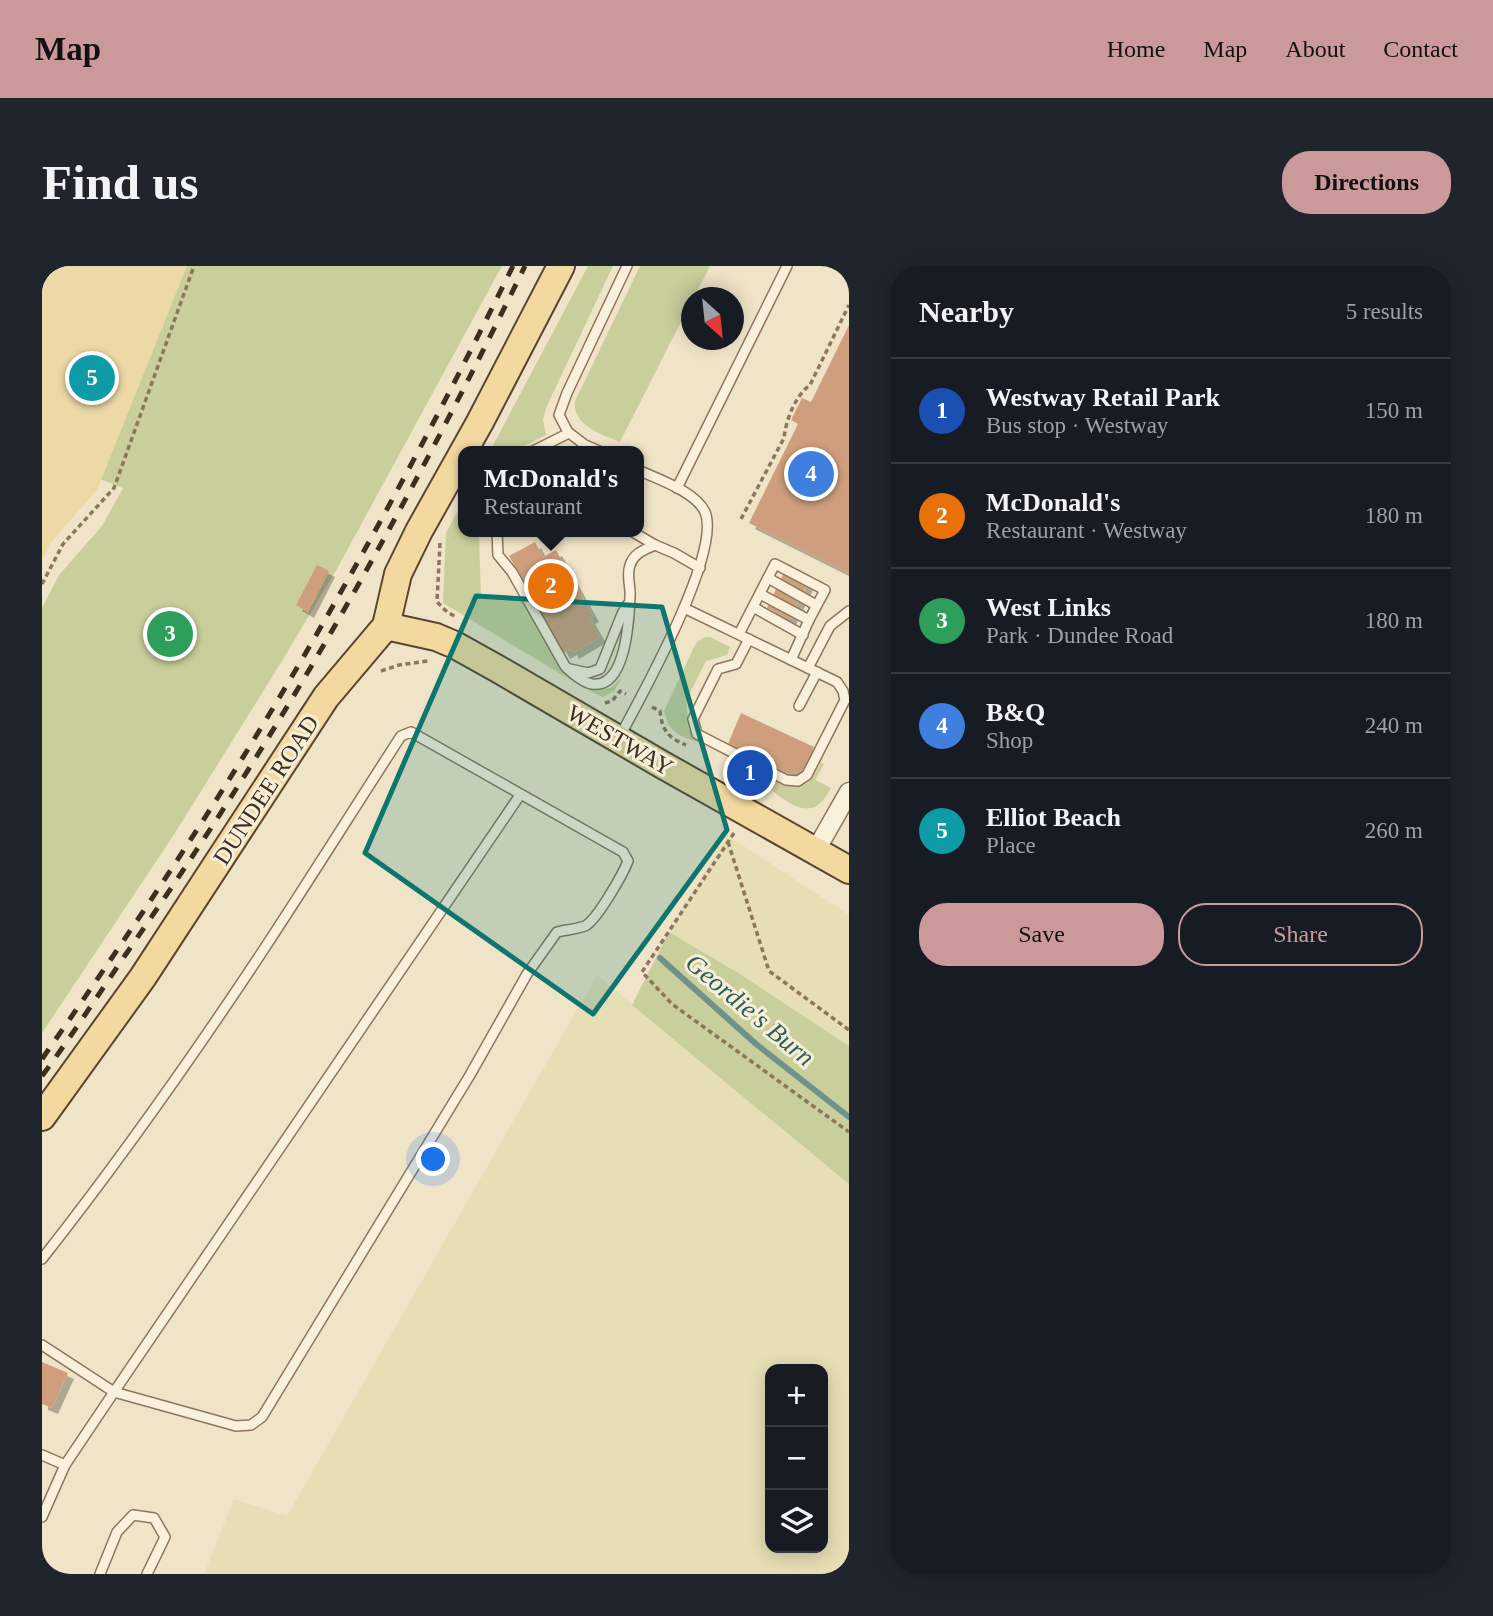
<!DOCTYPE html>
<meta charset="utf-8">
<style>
body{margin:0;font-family:Georgia,serif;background:#20242c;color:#f1f3f6}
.controls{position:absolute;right:21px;bottom:21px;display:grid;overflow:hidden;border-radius:14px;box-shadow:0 4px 18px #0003}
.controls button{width:63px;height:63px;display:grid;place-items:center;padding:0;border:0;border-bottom:2px solid #363941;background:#171b24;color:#f1f3f6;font:35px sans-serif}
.compass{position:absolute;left:639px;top:21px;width:63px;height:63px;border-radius:50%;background:#171b24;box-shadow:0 4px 18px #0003;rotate:153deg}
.you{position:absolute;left:392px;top:894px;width:24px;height:24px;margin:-18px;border:5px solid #fff;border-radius:50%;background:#1a73e8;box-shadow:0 0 0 10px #1a73e833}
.badge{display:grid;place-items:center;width:46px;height:46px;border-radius:50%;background:#cc999b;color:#fff;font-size:23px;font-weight:700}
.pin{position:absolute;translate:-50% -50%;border:4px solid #fff;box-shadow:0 2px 7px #0006}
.popup{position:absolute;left:416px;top:180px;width:186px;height:91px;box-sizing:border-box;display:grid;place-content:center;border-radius:14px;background:#171b24;filter:drop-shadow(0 2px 5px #0005);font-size:23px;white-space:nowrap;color:#9ea1a6}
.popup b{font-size:26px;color:#f1f3f6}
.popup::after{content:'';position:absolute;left:50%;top:100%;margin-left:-14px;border:14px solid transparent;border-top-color:#171b24}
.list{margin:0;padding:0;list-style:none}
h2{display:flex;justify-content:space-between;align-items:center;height:91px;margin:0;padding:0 28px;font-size:30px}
h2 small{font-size:23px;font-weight:400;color:#9ea1a6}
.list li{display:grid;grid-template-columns:46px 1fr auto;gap:21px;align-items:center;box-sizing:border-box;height:105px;padding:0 28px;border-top:2px solid #363941}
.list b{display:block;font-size:26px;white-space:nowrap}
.list p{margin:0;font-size:23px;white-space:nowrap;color:#9ea1a6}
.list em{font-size:23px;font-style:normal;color:#9ea1a6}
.actions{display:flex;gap:14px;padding:21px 28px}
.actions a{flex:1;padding:16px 0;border:2px solid #cc999b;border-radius:28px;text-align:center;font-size:24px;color:#cc999b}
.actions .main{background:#cc999b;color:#111}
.icon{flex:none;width:38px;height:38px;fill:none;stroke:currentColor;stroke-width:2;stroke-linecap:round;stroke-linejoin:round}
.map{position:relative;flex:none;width:807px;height:1308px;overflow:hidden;border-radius:28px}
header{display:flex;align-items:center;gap:42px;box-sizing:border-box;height:98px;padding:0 35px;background:#cc999b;color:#111}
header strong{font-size:33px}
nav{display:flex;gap:38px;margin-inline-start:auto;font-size:24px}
.intro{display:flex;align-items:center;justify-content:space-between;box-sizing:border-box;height:168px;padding:0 42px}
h1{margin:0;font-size:49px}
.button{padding:18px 32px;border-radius:28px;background:#cc999b;color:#111;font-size:24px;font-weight:700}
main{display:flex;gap:42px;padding:0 42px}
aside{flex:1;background:#171b24;border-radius:28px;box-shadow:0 4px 18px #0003}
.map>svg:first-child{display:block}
.farmland{fill:#e6deb5;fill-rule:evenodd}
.green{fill:#c9cf9b}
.sand{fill:#ecd9a5}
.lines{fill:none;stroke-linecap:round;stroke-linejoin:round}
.stream{stroke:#6f938a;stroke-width:6}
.building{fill:#cf9f7d;filter:url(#shadow)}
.service-casing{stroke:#8d765c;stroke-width:12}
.minor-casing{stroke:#8d765c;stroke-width:21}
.primary-casing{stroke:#5b4430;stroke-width:30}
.path{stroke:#8d765c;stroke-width:3.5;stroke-dasharray:5 3.5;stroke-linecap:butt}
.service{stroke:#faf1dc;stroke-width:9}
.minor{stroke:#faf1dc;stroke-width:18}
.primary{stroke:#f3d9a0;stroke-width:26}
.rail{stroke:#3d2e20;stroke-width:5;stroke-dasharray:12 12;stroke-linecap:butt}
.marked{fill:#0f766e;fill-opacity:0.2;stroke:#0f766e;stroke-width:5;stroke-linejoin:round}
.labels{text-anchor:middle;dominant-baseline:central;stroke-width:6;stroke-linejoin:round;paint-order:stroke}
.street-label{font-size:24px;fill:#3d2e20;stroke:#f7eed8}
.water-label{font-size:26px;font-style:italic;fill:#2f5d5a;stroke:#f7eed8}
</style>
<header>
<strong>Map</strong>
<nav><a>Home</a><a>Map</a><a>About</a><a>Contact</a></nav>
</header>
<div class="intro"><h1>Find us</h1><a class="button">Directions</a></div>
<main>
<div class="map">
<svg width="807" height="1308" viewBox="0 0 807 1308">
<defs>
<filter id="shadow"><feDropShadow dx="6" dy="6" stdDeviation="0" flood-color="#0004"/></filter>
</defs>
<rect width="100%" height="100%" fill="#f0e4c8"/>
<g class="farmland">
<polygon points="685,569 807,649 807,780 627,666"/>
<path d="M555,709L807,918V1308H162L192,1233L245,1250ZM728,1103H781V1282H728Z"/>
</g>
<g class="green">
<polygon points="117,0 460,0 296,301 240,395 133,567 0,767 0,342 17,309 60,260 81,222 42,207"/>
<polygon points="546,0 571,0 504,142 501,154 504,169 472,185 448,185"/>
<path d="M598,0H668L652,31L650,32L649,36L578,176C560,168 530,160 533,135Z"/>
<polygon points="421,235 421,266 440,266 437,270 439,331 480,334 510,386 519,404 544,421 554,424 568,422 580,412 572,425 561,431 542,422 401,337 404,267"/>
<path d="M663,371H668L688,381L685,389L664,395L644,435L647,462L650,468L753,520C769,520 772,509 779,496L782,498L773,514L789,522C783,533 775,545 761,542C744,540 717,512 703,502C692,494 678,486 666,480C655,475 640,473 631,464C626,459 624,452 622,445L653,379L656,375Z"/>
<polygon points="627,666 696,707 807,780 807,918 590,739"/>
</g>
<polygon class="sand" points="0,0 145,0 55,224 11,274 0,294"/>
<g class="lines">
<polyline class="stream" points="618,692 714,778 807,851"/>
</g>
<g class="building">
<polygon points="807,59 807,307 707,257 756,158 749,154 760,132 769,136"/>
<polygon points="493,276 501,291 514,284 551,350 547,352 558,371 531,387 529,383 522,387 467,290"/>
<polygon points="746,298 769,310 748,353 725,342"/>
<polygon points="275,299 287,305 266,346 254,339"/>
<polygon points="699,447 772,481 762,503 747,508 686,478"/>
<polygon points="0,1096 26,1107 10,1142 0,1138"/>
</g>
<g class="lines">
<g class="service-casing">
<g id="service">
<polyline points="491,185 527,167"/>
<polyline points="557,185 543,179 526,166 517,149 525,127 585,0"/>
<polyline points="635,222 745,0"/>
<path d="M455,266L456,289L470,306L523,400C530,407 540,416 550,418C584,423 587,354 588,331C589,320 584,310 588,299C592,287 602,284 613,279"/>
<polyline points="591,266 613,279 632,287 658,302"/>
<polyline points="726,312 774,339"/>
<polyline points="718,328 767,354"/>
<polyline points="711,341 761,369"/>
<polyline points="642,342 795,416 801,425 803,434 765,509 756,515 744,514 655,468 651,453 676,403 694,398 707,373"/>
<polyline points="697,368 733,298 783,324 767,354 749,394"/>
<polyline points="766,402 788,360 807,345"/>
<polyline points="528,403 546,407 558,403 580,348 585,339"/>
<polyline points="757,440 775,406"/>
<path d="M577,472C599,431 680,286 663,246C654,226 616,213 596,204"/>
<path d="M0,993C78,894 152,789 222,683C268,613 313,541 359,470L369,466L581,586L586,595C581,608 555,654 543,660C535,663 523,664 515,666L485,708L428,809L220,1151L209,1159L194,1160L72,1126L0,1079"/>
<polyline points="0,1189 23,1199"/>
<polyline points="0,1251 23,1199 72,1126 478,529"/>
<polyline points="58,1308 75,1266 91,1249 112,1252 123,1271 105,1308"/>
</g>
</g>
<g class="minor-casing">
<polyline id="minor" points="774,584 807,526"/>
</g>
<g class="primary-casing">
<g id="primary">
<polyline points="344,360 394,371 413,379 456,403 619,498 807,604"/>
<polyline points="0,851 101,711 284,431 344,360 356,308 377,265 438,156 519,0"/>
</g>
</g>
<g class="path">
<path d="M699,253L742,172C744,154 753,130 768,119L807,39"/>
<polyline points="398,277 395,336 405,346 414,351"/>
<polyline points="0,318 21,278 72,222 152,0"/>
<polyline points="339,405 357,399 386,395"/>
<polyline points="563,437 570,435 578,425 584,428"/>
<path d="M610,441L618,445C620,464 626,472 644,479"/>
<polyline points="708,514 727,529"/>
<polyline points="692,567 600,706 630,738 807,866"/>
<polyline points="686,576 727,705 807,764"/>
</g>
<use href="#service" class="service"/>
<use href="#minor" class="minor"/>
<use href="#primary" class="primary"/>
<g class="rail">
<path d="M0,793C78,681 155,568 225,452C314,305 395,154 471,0"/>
<path d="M0,810C29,771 56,729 84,688C122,633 160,577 196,520C302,353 396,178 483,0"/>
</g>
</g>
<path class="marked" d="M434,330L620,341L685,564L551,748L323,587Z"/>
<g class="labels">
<g class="street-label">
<text transform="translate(578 474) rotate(30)">WESTWAY</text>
<text transform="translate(224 524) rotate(-57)">DUNDEE ROAD</text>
</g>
<g class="water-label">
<text transform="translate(708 744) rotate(40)">Geordie's Burn</text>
</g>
</g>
</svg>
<div class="controls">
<button>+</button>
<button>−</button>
<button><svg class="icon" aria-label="layers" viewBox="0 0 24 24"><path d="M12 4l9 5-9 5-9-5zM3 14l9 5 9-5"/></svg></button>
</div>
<svg class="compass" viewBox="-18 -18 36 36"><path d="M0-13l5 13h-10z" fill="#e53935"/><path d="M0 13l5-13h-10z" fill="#9ea1a6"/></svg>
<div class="you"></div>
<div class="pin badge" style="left:708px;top:507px;background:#1a4fb4">1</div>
<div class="pin badge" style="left:509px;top:320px;background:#e8710a">2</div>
<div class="popup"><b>McDonald's</b>Restaurant</div>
<div class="pin badge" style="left:128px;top:368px;background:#2e9e5b">3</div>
<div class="pin badge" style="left:769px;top:208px;background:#3f7fe0">4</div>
<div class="pin badge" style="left:50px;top:112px;background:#0f9aa8">5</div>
</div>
<aside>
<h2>Nearby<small>5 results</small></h2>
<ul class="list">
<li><span class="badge" style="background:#1a4fb4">1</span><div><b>Westway Retail Park</b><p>Bus stop · Westway</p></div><em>150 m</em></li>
<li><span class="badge" style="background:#e8710a">2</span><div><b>McDonald's</b><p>Restaurant · Westway</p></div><em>180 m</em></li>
<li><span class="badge" style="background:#2e9e5b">3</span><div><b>West Links</b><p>Park · Dundee Road</p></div><em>180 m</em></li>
<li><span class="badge" style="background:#3f7fe0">4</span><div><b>B&amp;Q</b><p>Shop</p></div><em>240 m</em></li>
<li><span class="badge" style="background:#0f9aa8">5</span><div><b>Elliot Beach</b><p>Place</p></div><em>260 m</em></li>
</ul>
<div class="actions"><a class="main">Save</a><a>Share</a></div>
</aside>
</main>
